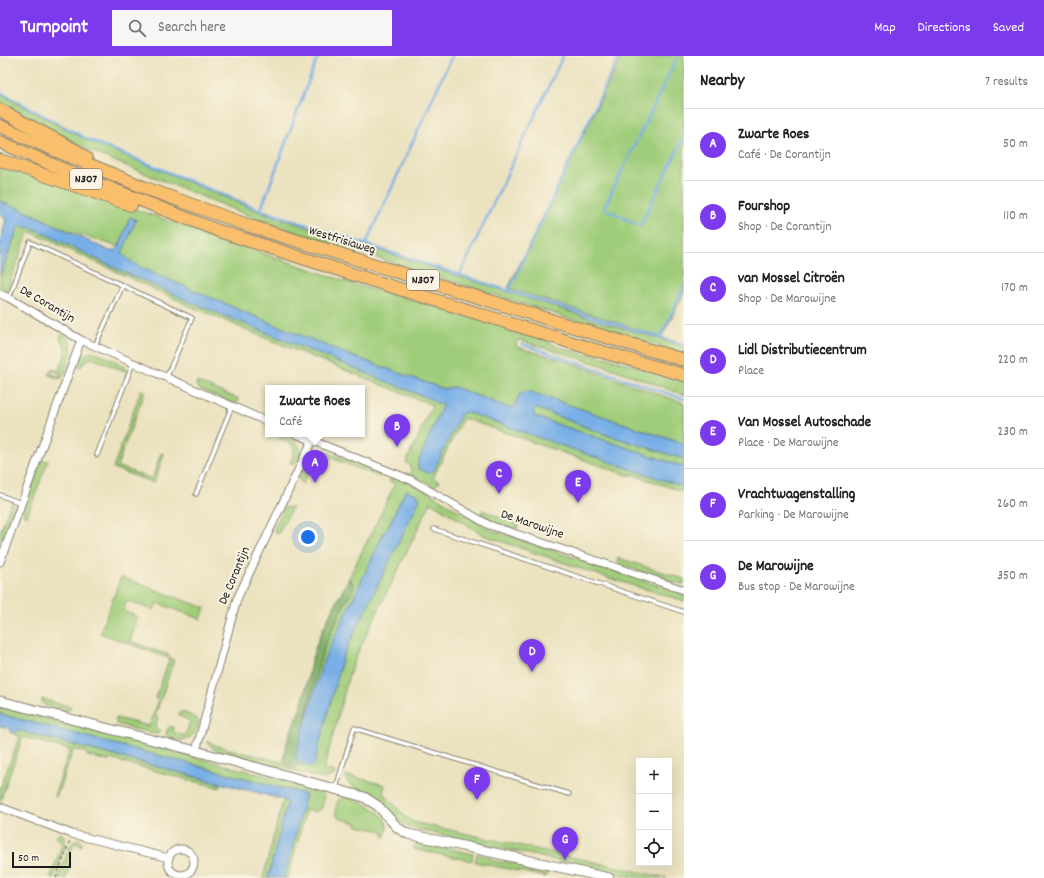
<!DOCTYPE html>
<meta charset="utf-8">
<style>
body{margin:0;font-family:Dekko,sans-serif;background:#f6f6f6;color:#202124}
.controls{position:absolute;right:12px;bottom:12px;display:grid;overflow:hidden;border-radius:0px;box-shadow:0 4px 16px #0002}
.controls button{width:36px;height:36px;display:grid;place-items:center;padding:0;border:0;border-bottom:1px solid #e0e0e0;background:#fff;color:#202124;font:20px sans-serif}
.scale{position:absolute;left:12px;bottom:10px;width:59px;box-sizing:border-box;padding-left:4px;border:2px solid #1c1c1c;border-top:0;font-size:11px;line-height:14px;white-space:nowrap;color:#1c1c1c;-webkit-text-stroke:3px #fcf5e5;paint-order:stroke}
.you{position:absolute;left:308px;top:481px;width:14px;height:14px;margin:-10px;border:3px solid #fff;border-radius:50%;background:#1a73e8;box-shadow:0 0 0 6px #1a73e833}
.badge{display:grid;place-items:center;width:26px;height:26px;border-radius:50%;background:#7c3aed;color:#fff;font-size:13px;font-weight:700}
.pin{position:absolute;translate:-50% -33px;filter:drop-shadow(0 1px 2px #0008)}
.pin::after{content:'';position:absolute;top:21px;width:14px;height:12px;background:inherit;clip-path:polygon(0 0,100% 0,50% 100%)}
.popup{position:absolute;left:265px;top:329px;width:100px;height:52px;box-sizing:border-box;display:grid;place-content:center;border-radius:0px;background:#fff;filter:drop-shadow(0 1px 3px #0005);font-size:13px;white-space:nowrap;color:#757577}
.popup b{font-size:15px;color:#202124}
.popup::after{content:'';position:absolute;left:50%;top:100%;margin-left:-8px;border:8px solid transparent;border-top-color:#fff}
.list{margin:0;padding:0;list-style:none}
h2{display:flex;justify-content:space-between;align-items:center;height:52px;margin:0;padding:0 16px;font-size:17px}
h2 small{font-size:13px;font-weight:400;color:#757577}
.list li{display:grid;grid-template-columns:26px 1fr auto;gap:12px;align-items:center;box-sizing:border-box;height:72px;padding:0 16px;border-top:1px solid #e0e0e0}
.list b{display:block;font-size:15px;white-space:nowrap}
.list p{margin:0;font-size:13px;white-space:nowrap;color:#757577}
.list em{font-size:13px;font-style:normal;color:#757577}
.icon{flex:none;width:22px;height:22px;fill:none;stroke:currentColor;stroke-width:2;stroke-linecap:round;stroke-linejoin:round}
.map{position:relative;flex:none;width:684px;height:822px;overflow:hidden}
header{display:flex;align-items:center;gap:24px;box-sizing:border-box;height:56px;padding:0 20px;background:#7c3aed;color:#fff}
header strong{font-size:19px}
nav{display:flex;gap:22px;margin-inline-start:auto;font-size:14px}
.search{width:280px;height:36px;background:#f6f6f6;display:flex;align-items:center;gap:10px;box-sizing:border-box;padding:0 14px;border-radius:0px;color:#757577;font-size:15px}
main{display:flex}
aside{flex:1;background:#fff}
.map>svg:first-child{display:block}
.green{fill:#a0cd7a;stroke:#5e744b}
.forest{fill:#80b06a;stroke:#4e6643}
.water{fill:#78afe7;stroke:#4a6682}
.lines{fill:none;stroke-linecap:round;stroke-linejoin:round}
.stream{stroke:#78afe7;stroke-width:2.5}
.service-casing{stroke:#847f6e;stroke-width:5.5}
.minor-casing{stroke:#847f6e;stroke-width:9}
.tertiary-casing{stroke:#847f6e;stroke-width:11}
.trunk-casing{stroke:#847f6e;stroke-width:14}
.path{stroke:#847f6e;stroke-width:1.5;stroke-dasharray:3 3;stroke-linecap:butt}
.service{stroke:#fff;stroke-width:3.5}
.minor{stroke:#fff;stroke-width:7}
.tertiary{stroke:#fff;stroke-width:9}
.trunk{stroke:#f9bf6d;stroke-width:12}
.labels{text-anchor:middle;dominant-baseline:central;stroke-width:4;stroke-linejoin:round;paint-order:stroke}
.shield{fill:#fcf5e5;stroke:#5f5d58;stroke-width:1}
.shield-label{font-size:12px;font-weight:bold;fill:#1c1c1c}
.street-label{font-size:13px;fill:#1c1c1c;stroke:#fcf5e5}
</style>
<header>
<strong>Turnpoint</strong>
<div class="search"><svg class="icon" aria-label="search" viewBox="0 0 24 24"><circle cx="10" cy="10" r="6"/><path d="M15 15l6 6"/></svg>Search here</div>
<nav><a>Map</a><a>Directions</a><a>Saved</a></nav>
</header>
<main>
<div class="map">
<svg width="684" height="822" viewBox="0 0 684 822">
<rect width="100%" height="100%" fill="#fcf5e5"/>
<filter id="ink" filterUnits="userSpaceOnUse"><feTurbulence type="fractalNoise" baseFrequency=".025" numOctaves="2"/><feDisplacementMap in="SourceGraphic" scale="8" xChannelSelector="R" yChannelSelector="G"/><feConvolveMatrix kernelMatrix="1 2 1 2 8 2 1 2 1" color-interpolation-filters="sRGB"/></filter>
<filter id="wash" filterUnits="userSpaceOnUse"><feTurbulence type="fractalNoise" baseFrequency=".012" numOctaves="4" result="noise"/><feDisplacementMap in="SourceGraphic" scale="16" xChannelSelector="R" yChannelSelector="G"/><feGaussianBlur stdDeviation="0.9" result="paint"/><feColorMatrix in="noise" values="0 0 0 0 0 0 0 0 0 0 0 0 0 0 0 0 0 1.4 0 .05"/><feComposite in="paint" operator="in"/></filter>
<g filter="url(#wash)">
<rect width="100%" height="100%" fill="#ebe2bf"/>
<g class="green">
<polygon points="622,0 684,0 684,237 662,281 508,232"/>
<polygon points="0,38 85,83 260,156 595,264 684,290 684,299 662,292 640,283 608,273 589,270 587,268 267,167 97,98 0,49"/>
<polygon points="0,107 356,229 469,259 534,279 557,290 583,298 605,301 684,325 684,339 611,312 519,284 517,285 516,288 517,291 559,303 684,347 684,388 528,335 519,339 514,351 512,353 454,331 444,333 349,299 256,261 144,213 130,205 122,197 136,164 130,161 119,191 69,175 21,153 16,152 0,145"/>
<polygon points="19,170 33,172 115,212 193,247 430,343 439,348 443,348 418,408 418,412 433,416 461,357 466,356 557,388 684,431 684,436 631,418 630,420 463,362 433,422 440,426 434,430 410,418 412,413 410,412 411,409 406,407 432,349 273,285 272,285 205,256 201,255 29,175 8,231 6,234 3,235 0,233 0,220"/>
<path d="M61,279C80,283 68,308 64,319L52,314L51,318L63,321L60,323L49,319L52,312L59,315C63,303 70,293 60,283Z"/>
<path d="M91,296L99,297L124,309L126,312L125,315L92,302L85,305L81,311L78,310L77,307C80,301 85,298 91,296Z"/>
<polygon points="197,326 239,343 238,346 234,348 199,333 196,329"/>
<polygon points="141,334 145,335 117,410 152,423 161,397 164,398 154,427 113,412"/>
<polygon points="536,352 604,378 684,403 684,411 536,361 533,356"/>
<path d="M282,378C297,378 308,398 294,408L290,407C297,391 295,389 279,382Z"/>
<path d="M324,395L380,415L382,420L380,421L326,400C312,397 307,418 303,428L299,424V422C305,410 308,396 324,395Z"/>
<polygon points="43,404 48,405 27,460 24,459 23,455 41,406"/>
<path d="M394,421L422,432L483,470L494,475L684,538V545L602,520L483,479L431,446L357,598L349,619L324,713L335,716L334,719L324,723L214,694L207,685H209L217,690L285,707L293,713L299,707L311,711L343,600L420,443L406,434L387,473L384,476L369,509L324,603L306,664L305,662L322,597L341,554L354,532L353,527L349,522C364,490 381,459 395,428L389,425L390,423Z"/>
<polygon points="11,447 14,449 15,453 4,481 1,484 0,476"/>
<polygon points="287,451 292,452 278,478 275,476 274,472 284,452"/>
<polygon points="482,454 519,469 517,472 514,473 492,466 482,459"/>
<polygon points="618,502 684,523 684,529 621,509 618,506"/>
<polygon points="121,521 205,552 201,563 157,547 154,554 127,545 123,555 138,561 130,585 169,599 168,602 100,577"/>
<polygon points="170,602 174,604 155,660 158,661 155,672 160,674 159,677 154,678 116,668 116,662 149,670 159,644 155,643"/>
<polygon points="42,643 71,651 69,654 66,655 44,649 42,647"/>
<path d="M0,650L320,734C326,739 323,745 322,752L316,756L306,754L288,822H284L305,742V738L0,658Z"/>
<path d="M181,655L196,662L199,666C195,684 185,687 168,682L166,677L168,672L171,670L174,671L173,676L185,680L190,665L179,660Z"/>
<polygon points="16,674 221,728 220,732 110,703 109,705 87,700 87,697 74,693 56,741 54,740 70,694 23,681 2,740 3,741 0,745 0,732 20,680 14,678"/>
<path d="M346,719L385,729L383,738C395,746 401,760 413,766L667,822H639L582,810V807L564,804V806L411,772C396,766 389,749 375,740C366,734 351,734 346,723Z"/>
<path d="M342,741C356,742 383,754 387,768C388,772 386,777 385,781L383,780V775L357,770V767L338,762C334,755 336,745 342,741Z"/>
<polygon points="283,744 287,747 268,822 263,822"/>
<polygon points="60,777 65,781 65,791 54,822 50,822 62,789 62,787 56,781"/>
<polygon points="75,784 80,784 82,787 82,790 74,787 67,808 70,810 66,822 58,822 70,789"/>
<polygon points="418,786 473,798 472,805 413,793 414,790"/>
<polygon points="477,798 491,802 491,804 504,807 505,805 544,813 547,817 546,821 475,806"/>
</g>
<path class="forest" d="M349,522L353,527L354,532L341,554L322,597L305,662L306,664L296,698L299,707L295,713C291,713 285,709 284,705C282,693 297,661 301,650C307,633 308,616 313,599C321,573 337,546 349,522Z"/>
<g class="water">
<path d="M0,145L16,152L21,153L110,195L116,194L119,191L130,161L136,164L122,197L130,205L144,213L256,261L349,299L444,333L454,331L512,353C519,345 515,337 528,335L684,388V403L604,378L536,352L533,356L536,361L684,411V431L557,388L466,356L461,358L433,416L429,417L419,413L418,408L419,404L443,348H439L430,343L193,247L115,212L33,172L19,170L0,220V186L6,163L0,158Z"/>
<polygon points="406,434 418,439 420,443 343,600 314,709 312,711 299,707 296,705 297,704 296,698 324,603 369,509 384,476 387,473"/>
<polygon points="0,658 305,738 305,742 284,822 268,822 287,747 285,744 17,674 14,678 10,676 9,672 0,670"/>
</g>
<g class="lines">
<g class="stream">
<polyline points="678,0 604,152 640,170 684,81"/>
<polyline points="0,36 87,83 261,154 509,235 684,289"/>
<polyline points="261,153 318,0"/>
<polyline points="366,188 452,0"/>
<polyline points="460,218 563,0"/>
<polyline points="509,235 619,0"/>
<polyline points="660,282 684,231"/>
<polyline points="522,288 684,343"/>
</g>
</g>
</g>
<g filter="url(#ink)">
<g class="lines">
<g class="service-casing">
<g id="service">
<polyline points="9,242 30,186 192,262 166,322"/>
<polyline points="95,290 123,229"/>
<polyline points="97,399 133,307"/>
<polyline points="196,438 232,350"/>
<polyline points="0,439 21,447"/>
<polyline points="434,473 684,556"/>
<polyline points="336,732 354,672 569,738"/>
</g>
</g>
<g class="minor-casing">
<g id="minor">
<polyline points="0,238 9,242 81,284 268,366"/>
<polyline points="296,378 411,424 489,469 684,534"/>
<polyline points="0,506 81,284"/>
<polyline points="196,695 237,543 312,385"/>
<polyline points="0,751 72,778 169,802"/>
<circle cx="181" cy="806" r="13"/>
</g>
</g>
<g class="tertiary-casing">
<polyline id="tertiary" points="0,645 196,695 364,741 378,750 398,772 408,778 609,822"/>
</g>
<g class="trunk-casing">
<g id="trunk">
<polyline points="0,54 77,95 86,102"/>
<polyline points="0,70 57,95 148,133 250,170 596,278 684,304"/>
<polyline points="0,86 76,119 219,175 358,220 592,293 684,319"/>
<polyline points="0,104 131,149"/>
</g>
</g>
<g class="path">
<polyline points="56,822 70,784"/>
<polyline points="181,822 182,818"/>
</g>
<use href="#service" class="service"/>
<use href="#minor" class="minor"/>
<use href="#tertiary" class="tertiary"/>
<use href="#trunk" class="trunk"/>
</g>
</g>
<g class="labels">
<g class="shield">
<rect x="70" y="113" width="32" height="20" rx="3"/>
<rect x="407" y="214" width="32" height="20" rx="3"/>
</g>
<g class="shield-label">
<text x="86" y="123">N307</text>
<text x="423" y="224">N307</text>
</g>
<g class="street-label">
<text transform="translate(342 185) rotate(17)">Westfrisiaweg</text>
<text transform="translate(47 249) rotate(30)">De Corantijn</text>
<text transform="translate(532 469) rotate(19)">De Marowijne</text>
<text transform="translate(235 520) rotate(-67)">De Corantijn</text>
</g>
</g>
</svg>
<div class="controls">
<button>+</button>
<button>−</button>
<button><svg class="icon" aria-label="locate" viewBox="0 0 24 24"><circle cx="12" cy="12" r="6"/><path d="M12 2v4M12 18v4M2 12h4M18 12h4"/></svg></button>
</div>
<div class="scale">50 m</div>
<div class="you"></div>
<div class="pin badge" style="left:315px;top:427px">A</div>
<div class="popup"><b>Zwarte Roes</b>Café</div>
<div class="pin badge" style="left:397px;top:391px">B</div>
<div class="pin badge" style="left:499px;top:438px">C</div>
<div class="pin badge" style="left:532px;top:616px">D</div>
<div class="pin badge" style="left:578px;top:447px">E</div>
<div class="pin badge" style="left:477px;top:744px">F</div>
<div class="pin badge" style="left:565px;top:804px">G</div>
</div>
<aside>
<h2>Nearby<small>7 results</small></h2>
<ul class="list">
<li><span class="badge">A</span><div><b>Zwarte Roes</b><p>Café · De Corantijn</p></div><em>50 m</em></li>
<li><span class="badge">B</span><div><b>Fourshop</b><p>Shop · De Corantijn</p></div><em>110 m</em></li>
<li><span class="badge">C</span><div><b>van Mossel Citroën</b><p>Shop · De Marowijne</p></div><em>170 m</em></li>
<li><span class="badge">D</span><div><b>Lidl Distributiecentrum</b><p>Place</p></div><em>220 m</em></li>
<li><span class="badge">E</span><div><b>Van Mossel Autoschade</b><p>Place · De Marowijne</p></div><em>230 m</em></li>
<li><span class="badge">F</span><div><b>Vrachtwagenstalling</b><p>Parking · De Marowijne</p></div><em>260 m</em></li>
<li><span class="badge">G</span><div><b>De Marowijne</b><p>Bus stop · De Marowijne</p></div><em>350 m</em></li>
</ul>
</aside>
</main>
